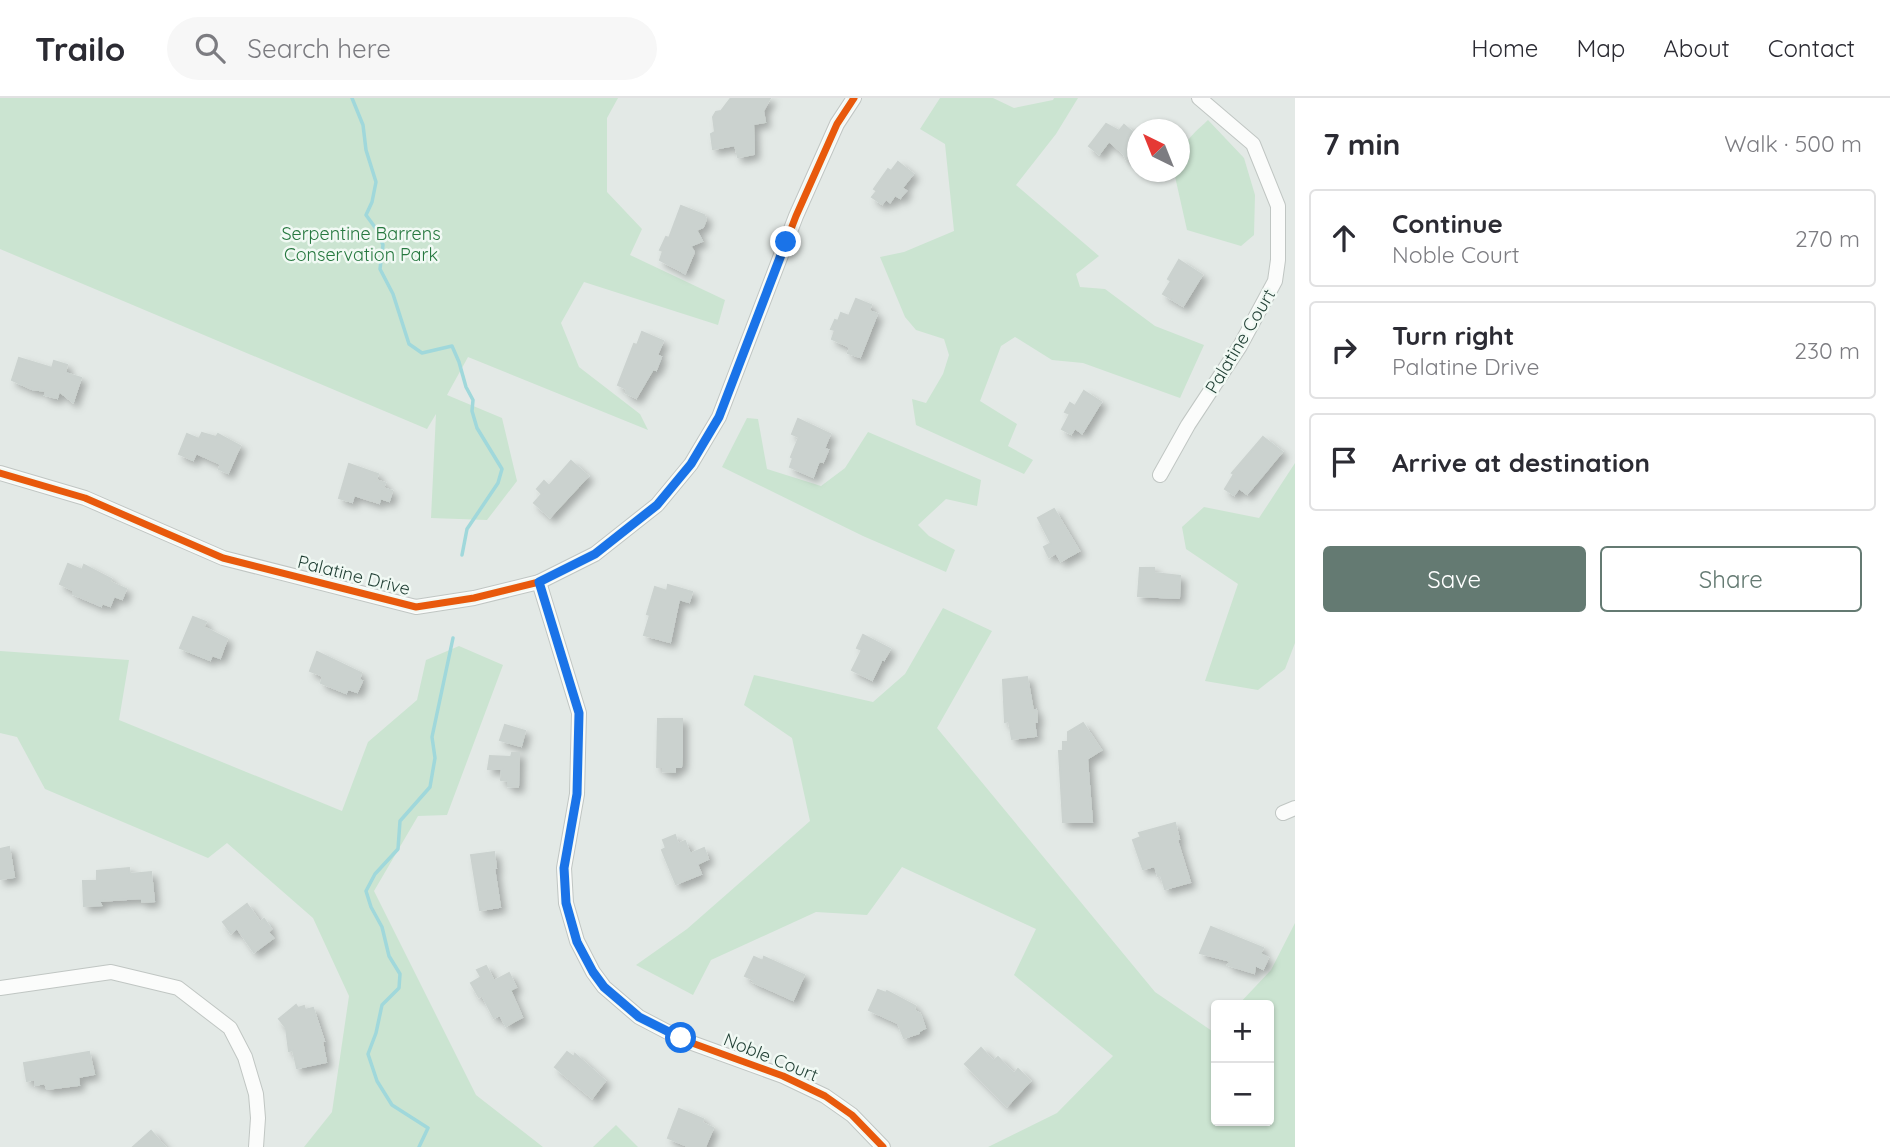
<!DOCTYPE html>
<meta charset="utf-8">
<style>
body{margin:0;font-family:Quicksand,sans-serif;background:#f7f7f7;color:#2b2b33}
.controls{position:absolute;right:21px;bottom:21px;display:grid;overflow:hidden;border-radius:7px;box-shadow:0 2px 5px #0004}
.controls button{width:63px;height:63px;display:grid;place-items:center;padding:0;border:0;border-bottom:2px solid #e1e1e2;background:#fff;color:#2b2b33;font:35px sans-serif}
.compass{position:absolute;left:1127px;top:21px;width:63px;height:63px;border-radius:50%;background:#fff;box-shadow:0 2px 5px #0004;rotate:317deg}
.stop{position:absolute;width:21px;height:21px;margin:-16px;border:5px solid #1a73e8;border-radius:50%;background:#fff}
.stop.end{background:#1a73e8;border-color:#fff;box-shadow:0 2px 7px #0008}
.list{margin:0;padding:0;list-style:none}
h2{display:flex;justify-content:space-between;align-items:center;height:91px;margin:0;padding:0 28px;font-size:30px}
h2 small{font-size:23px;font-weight:400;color:#7c7c81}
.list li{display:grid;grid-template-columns:46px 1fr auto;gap:21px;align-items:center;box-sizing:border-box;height:98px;margin:0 14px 14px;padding:0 14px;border:2px solid #e1e1e2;border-radius:7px}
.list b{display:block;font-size:26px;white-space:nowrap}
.list p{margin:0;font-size:23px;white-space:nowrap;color:#7c7c81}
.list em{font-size:23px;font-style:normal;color:#7c7c81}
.actions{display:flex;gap:14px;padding:21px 28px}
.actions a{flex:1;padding:16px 0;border:2px solid #647a72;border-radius:7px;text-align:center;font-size:24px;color:#647a72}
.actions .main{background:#647a72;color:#fff}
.icon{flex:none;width:38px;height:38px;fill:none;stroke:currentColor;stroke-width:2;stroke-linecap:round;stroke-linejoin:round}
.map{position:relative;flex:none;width:1295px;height:1049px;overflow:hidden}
header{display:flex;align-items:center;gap:42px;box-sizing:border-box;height:98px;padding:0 35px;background:#fff;border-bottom:2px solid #e1e1e2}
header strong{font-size:33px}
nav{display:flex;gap:38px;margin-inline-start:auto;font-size:24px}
.search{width:490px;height:63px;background:#f7f7f7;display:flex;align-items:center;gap:18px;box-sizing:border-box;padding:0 24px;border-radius:38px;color:#7c7c81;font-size:26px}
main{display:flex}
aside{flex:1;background:#fff}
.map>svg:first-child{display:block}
.green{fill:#cbe4d1}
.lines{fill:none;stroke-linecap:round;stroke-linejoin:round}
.stream{stroke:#a0d8db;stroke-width:3.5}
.building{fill:#cbd2cf;stroke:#cbd2cf;stroke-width:2;filter:url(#shadow)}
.minor-casing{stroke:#c0c6c3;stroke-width:16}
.minor{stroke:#fbfcfb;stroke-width:14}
.cycleway-casing{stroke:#f1f9f4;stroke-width:11}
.cycleway{stroke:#e8590c;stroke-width:7}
.route{stroke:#1a73e8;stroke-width:9}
.labels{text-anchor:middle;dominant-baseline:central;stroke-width:5;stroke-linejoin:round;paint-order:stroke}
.park-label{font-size:18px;fill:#26783f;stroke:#f1f9f4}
.street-label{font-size:18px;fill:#1f3e33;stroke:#f1f9f4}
</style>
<header>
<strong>Trailo</strong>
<div class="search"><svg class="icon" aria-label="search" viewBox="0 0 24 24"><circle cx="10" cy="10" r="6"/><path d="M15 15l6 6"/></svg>Search here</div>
<nav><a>Home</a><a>Map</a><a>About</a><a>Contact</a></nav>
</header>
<main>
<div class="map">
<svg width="1295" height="1049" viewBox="0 0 1295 1049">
<defs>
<filter id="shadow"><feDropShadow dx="5" dy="5" stdDeviation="3.5" flood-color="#0004"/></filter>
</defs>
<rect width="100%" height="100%" fill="#e3e9e6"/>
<g class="green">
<polygon points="0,0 618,0 607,20 607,94 642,131 630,157 725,202 718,227 584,184 561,225 579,269 640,316 648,332 468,259 447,297 502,320 517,383 487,422 431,420 436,316 427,331 0,151"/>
<polygon points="940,0 993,0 1014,10 1053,2 1054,0 1078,0 1056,36 1016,87 1099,158 1076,176 1080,189 1105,191 1155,228 1204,247 1180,300 1083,265 1052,262 1015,239 1001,248 980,303 1017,326 1008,348 1033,362 1024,376 916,327 912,301 926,305 943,276 949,257 944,241 916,232 905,219 880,159 904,154 954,133 945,46 920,31"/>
<path d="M1208,22L1244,60L1255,97L1254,137L1241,148L1187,132L1174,74H1180C1180,45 1188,41 1208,22Z"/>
<polygon points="747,320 758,321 767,371 821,388 845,370 868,334 981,382 977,408 946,401 918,427 929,438 955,452 946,474 863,438 722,369"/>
<polygon points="1295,365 1295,545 1285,571 1258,592 1205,583 1238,486 1186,451 1182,429 1204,409 1259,420"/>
<polygon points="943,510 992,533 937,630 1155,894 1212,933 1216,929 1216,1023 1269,1023 1269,907 1238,907 1271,872 1295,825 1295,1049 988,1049 1057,1015 1113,958 1014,877 1036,831 902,769 867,817 816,814 711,862 693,897 636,867 687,831 810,723 792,640 744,607 754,577 873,604 905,576"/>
<polygon points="459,548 503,567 447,717 418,718 374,793 476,997 543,1049 304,1049 332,1014 349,898 313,820 227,745 208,760 45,691 17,639 0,635 0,553 129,562 119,622 342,713 368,644 417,602 426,562"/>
<polygon points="616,1027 638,1049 593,1049"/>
</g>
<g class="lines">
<g class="stream">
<polyline points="352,0 363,27 366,52 376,84 372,104 366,117 377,132 383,147 380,171 393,196 409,246 422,255 452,248 459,264 466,289 473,302 472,313 477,330 502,371 498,385 467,431 462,457"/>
<polyline points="419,1049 428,1030 392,1007 377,983 368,956 376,935 382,907 399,890 400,876 389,858 382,829 371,809 366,793 375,776 398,751 400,723 430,689 435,660 432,639 453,540"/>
</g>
</g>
<g class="building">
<polygon points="731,0 770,0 763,13 765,24 753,26 754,56 738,59 735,47 713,51 711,36 715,34 713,19 716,14 721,13"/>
<polygon points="1106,26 1119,33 1124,27 1138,39 1138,57 1126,61 1124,56 1109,43 1099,56 1089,48"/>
<polygon points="898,64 913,76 902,90 906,93 900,100 895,97 890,104 886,101 882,106 872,99 877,93 874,91 888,71 891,73"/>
<polygon points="681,108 704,117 706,121 703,129 696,132 702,143 690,148 694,154 685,175 660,162 663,153 660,152 666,139 669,140"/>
<polygon points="1179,162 1202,177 1183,208 1163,196 1171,183 1168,181"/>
<polygon points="856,201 871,207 869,213 877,216 860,259 848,255 850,249 832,241 835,232 831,231 835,222 838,223 841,215 849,218"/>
<polygon points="642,234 663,243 657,257 661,259 656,272 653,271 636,300 626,295 627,291 618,287 634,246 637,247"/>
<polygon points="19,260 52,270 54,263 67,267 65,275 81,280 73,304 59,293 57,300 45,297 46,293 32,291 12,282"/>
<polygon points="1084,293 1101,304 1082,335 1075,330 1071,336 1062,331 1070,316 1065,314 1070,305 1075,308"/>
<polygon points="798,321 830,336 824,351 828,352 823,364 819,363 813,379 790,369 793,360 791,359 799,339 792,336"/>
<polygon points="202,335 216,339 218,336 240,348 228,375 219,371 221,366 196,355 193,362 179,356 187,336 199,341"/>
<polygon points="1263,339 1282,354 1247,396 1239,390 1234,397 1225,391 1234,376 1232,375"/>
<polygon points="571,363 588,378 550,419 534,405 542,396 537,391 544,383 549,388"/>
<polygon points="349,366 378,376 376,382 385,385 383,390 392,393 389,403 380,400 379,405 354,397 352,404 339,400"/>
<polygon points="1054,411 1079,453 1061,463 1056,455 1049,459 1044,449 1051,445 1038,420"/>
<polygon points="68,466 82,472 84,467 111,481 110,484 126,491 122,501 114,498 110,508 102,505 101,508 73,496 73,492 60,486"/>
<polygon points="1140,470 1154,470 1154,475 1180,478 1179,500 1138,498"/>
<polygon points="668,487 692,494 689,504 679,501 670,544 644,537 650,517 647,516 655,489 667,493"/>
<polygon points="193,519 206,524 203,529 227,541 220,560 212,557 210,562 180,550"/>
<polygon points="863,537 890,551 884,562 882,561 872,582 852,572 862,552 857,550"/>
<polygon points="317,554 361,575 359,582 362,583 357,594 348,591 346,595 321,585 323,578 310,573"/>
<polygon points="1027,579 1033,613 1036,612 1037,624 1034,624 1036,638 1012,641 1009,623 1005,624 1003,582"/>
<polygon points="658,621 682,621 682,660 681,669 675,669 675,674 663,673 663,669 657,669"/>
<polygon points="1083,625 1101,652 1087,661 1092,724 1063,724 1059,653 1063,653 1063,644 1068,644 1068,634"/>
<polygon points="505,627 525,633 521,648 500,642"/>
<polygon points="512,655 519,655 518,689 508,688 508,683 501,682 502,671 488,671 490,658 511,659"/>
<polygon points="1175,725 1179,741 1177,742 1190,784 1165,791 1161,777 1158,778 1155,768 1143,771 1133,742 1141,739 1139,735"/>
<polygon points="675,737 678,746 685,743 690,756 704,750 708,761 697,766 701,776 676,786 662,752 666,750 663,742"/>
<polygon points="9,749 14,779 0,781 0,751"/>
<polygon points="494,754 496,770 494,770 500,809 480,812 471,757"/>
<polygon points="129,770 130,776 151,774 154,803 142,804 142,800 99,803 101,807 84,808 83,783 97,783 97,773"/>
<polygon points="247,806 260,824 264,821 271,831 268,834 273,840 254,854 237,830 231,835 223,824"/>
<polygon points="1211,829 1263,850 1260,856 1268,860 1263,871 1255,867 1254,875 1228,867 1231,863 1200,855"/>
<polygon points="754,859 763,863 764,859 804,877 793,902 753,884 754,882 745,878"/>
<polygon points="486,868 494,883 509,875 516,889 510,892 522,919 506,928 500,917 494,920 482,897 479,899 471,885 481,879 477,872"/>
<polygon points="878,892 886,895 887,893 915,908 914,912 920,916 925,930 919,933 919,935 904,940 898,925 869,912"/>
<polygon points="296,907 298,910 304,908 305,912 313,910 324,943 322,943 326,964 297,970 293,952 289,953 286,930 279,921"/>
<polygon points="981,950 993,963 998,959 1014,976 1018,971 1030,983 1007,1008 965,966"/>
<polygon points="89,954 94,976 78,979 79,987 47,991 45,985 35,987 35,981 27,983 24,965"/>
<polygon points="567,954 574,959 575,956 605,983 592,1000 555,969"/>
<polygon points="679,1011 703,1021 702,1025 713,1030 705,1049 690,1049 668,1040"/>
<polygon points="151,1033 165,1049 133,1049"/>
</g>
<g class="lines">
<g class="minor-casing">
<g id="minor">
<polyline points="0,375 85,400 223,460 416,509 474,500 539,484 595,456 657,407 691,366 719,319 796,118 837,26 854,0"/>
<polyline points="1160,377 1188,327 1240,248 1275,183 1278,162 1278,108 1253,46 1199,0"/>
<polyline points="539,484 579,615 577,696 564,770 566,805 577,843 593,874 604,889 639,919 681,941 783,978 825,998 852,1017 883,1049"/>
<polyline points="1283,715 1295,710"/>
<polyline points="0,890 111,874 178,890 230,930 245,959 256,996 258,1020 256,1049"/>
</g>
</g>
<use href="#minor" class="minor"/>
<g class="cycleway-casing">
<g id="cycleway">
<polyline points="0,375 85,400 223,460 416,509 474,500 539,484 595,456 657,407 691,366 719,319 796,118 837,26 854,0"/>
<polyline points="539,484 579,615 577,696 564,770 566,805 577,843 593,874 604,889 639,919 681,941 783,978 825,998 852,1017 883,1049"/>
</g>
</g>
<use href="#cycleway" class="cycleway"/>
</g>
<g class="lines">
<polyline class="route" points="681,940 639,919 604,889 593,874 577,844 566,805 564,770 577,696 579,615 539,484 595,456 657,407 691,366 719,319 786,144"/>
</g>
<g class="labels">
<g class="park-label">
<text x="361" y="135">Serpentine Barrens<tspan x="361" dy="21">Conservation Park</tspan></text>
</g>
<g class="street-label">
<text transform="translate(1240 243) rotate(-59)">Palatine Court</text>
<text transform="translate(354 477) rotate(14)">Palatine Drive</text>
<text transform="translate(771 959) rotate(22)">Noble Court</text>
</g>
</g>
</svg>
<div class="controls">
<button>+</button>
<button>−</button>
</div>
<svg class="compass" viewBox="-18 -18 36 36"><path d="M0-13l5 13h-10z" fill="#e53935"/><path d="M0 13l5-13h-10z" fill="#7c7c81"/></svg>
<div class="stop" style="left:681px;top:940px"></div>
<div class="stop end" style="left:786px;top:144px"></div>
</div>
<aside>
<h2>7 min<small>Walk · 500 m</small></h2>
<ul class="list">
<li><svg class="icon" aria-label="ahead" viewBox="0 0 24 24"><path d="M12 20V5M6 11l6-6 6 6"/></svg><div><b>Continue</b><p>Noble Court</p></div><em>270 m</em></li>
<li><svg class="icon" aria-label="right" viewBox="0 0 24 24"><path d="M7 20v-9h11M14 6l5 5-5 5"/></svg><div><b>Turn right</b><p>Palatine Drive</p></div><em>230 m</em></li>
<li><svg class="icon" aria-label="arrive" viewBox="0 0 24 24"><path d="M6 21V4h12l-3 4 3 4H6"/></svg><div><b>Arrive at destination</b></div></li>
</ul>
<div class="actions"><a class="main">Save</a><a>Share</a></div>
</aside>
</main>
